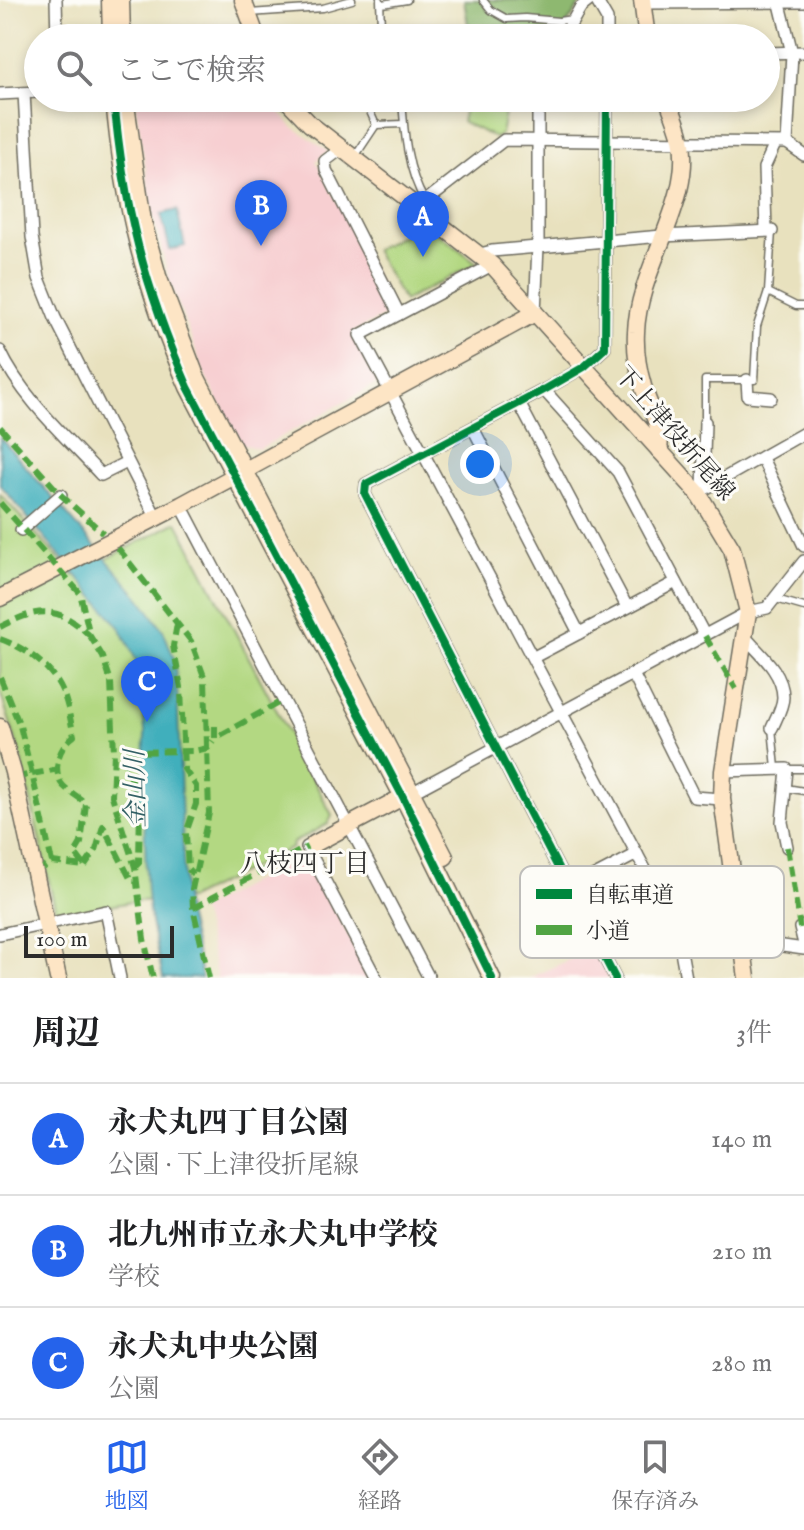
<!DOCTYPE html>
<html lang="ja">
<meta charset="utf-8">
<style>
body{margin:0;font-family:"IM FELL English","Noto Serif JP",serif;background:#f2f2f2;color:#202124}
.scale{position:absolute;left:24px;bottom:20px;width:150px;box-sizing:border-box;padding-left:8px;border:4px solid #2b2b2b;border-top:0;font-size:22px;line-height:28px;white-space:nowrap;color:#2b2b2b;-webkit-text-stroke:6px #fdfcf7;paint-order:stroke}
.you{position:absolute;left:480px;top:464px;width:28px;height:28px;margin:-20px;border:6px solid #fff;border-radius:50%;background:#1a73e8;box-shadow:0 0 0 12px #1a73e833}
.badge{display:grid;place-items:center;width:52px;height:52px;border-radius:50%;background:#2563eb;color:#fff;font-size:26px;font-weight:700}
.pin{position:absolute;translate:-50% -66px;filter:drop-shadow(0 2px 4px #0008)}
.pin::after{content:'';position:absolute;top:42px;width:28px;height:24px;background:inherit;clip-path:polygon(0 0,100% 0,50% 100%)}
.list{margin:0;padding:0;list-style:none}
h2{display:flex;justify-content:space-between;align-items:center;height:104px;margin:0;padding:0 32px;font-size:34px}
h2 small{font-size:26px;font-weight:400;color:#757577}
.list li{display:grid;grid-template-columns:52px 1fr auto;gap:24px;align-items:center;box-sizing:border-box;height:112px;padding:0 32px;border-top:2px solid #e0e0e0}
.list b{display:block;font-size:30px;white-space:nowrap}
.list p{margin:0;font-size:26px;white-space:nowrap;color:#757577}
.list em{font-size:26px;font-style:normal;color:#757577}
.icon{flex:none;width:44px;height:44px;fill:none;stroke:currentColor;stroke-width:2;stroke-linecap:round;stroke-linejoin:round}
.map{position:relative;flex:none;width:804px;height:978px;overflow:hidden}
.search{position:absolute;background:#fff;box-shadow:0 4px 12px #0003;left:24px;right:24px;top:24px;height:88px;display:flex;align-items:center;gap:20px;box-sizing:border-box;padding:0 28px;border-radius:44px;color:#757577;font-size:30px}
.sheet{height:440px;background:#fff}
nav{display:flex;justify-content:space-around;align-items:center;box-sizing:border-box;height:112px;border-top:2px solid #e0e0e0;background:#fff;font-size:22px;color:#757577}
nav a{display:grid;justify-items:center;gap:4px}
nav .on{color:#2563eb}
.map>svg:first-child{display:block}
.built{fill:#f7cfd1}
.green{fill:#b3d882;stroke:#6f8256;stroke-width:2}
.forest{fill:#8eb870;stroke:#5c724e;stroke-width:2}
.water{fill:#40afbc;stroke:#366d74;stroke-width:2}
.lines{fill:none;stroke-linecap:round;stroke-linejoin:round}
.lane-casing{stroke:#6d6b5e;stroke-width:9}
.street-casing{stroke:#6d6b5e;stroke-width:14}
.secondary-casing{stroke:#6d6b5e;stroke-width:19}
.lane{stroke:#fff;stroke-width:6}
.street{stroke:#fff;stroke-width:11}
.secondary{stroke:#fde5c5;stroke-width:16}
.quiet{stroke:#51a443;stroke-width:6;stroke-dasharray:12 6;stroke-linecap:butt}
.cycleway-casing{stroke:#fdfcf7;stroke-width:13}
.cycleway{stroke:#00873e;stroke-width:8}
.labels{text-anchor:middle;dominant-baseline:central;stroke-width:6;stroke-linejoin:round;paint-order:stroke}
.street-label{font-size:24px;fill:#2b2b2b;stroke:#fdfcf7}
.water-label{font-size:26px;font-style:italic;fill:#336065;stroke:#fdfcf7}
.neighbourhood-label{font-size:26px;fill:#2b2b2b;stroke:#fdfcf7}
.key{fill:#fdfcf7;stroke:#bebdba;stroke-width:2}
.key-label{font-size:22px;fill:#2b2b2b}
</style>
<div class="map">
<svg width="804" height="978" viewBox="0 0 804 978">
<rect width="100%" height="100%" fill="#fdfcf7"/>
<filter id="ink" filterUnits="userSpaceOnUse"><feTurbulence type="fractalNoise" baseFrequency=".0125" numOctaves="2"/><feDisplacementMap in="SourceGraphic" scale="16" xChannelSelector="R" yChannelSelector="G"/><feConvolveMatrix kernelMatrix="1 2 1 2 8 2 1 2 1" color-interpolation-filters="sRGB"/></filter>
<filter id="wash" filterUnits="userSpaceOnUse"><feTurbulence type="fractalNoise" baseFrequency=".006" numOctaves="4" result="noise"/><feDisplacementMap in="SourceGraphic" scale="32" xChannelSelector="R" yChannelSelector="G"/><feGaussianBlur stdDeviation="1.8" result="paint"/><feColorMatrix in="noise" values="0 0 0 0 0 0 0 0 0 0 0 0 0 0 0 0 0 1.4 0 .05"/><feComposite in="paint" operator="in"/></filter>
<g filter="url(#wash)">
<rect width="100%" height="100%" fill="#e8e1be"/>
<g class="built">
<polygon points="190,98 271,98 279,107 278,111 293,127 328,151 316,161 393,308 391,313 353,332 378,380 377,384 259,449 242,444 206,378 169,279 153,214 136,108 139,101"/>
<polygon points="305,854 371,978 217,978 201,909"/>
<polygon points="595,948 608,978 529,978"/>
</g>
<g class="green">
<polygon points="467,98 491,98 490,111 505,114 501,134 496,138 462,122"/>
<polygon points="425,224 477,263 404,301 374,250"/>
<polygon points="0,494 74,576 177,522 332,815 328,824 293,843 292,848 189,899 135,901 61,916 56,913 20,752 0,692"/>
</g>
<path class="forest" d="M464,0H583C575,11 567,28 556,35C542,45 486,34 469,31Z"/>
<g class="water">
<polygon points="177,210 185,246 170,250 161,214"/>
<path d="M0,437L141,599L163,630L174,658L177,685L185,905L202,978H163C158,953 151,928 148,903C144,869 147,834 142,801L137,800L135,787L144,781L145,731L140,682L136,660L120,627L0,485Z"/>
</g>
</g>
<g filter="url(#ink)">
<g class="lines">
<g class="lane-casing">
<g id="lane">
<polyline points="380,0 381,27 386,38"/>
<polyline points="483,0 491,10 507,19 525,18 559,21 572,19"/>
<polyline points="382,4 407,0"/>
<polyline points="249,13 323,8 352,0"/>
<path d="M402,98C404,132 407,171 425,201"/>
<polyline points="376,125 403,124"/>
<polyline points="356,155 376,125 364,98"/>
<polyline points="768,292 796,306 804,306"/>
<polyline points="705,422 705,380 754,380 757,326 768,292 772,231"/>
<polyline points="776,599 804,607"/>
<polyline points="772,728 776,768"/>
<polyline points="788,769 804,769"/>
<polyline points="786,788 804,791"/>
</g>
</g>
<g class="street-casing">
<g id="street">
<polyline points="56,0 57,38"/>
<polyline points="596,0 607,19 607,38"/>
<polyline points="779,0 792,53 787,143"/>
<polyline points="643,3 804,2"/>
<polyline points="563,38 580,8 590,0"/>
<polyline points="766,53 804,52"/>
<polyline points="24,93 32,237 39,278 55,318 156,517"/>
<polyline points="0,94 38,92"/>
<polyline points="607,98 605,348 584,367 544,390 366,484 365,494 615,978"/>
<polyline points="341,149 325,161 326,170 399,314"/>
<polyline points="419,206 504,140 787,143 804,155"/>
<polyline points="766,230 764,168 775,144"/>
<polyline points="480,254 492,251 662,236 772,231"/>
<polyline points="492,265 360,335 677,929 686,978"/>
<polyline points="535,313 538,246 538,98"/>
<path d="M0,351C22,398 66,437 101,475L127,462"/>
<polyline points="747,380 748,396 771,398"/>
<polyline points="544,390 618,472 705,636"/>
<polyline points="519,403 627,607"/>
<polyline points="473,428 579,633"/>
<polyline points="762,458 804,546"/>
<polyline points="703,489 705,422"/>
<polyline points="698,493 804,433"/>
<polyline points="181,505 429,978"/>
<polyline points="21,530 61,495"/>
<path d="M744,636C759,653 783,672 783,697C783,707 776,719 772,728"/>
<polyline points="534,657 676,582"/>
<polyline points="633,674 694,797 722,799"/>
<polyline points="723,771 787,769 782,822 787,847"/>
<polyline points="413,792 748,612 767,608 804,561"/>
<polyline points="314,844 307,847 376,978"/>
<polyline points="570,889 637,854"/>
<polyline points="804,926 800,928 804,944"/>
<polyline points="677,929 736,901"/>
<polyline points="0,934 106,911 120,978"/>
<polyline points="743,949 776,945 804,949"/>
</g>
</g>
<g class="secondary-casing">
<g id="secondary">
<polyline points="110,0 111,38"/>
<polyline points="121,0 122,38"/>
<polyline points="243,0 257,38"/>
<polyline points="642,0 647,38"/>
<path d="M114,98C123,205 145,289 188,387L403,797L492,978"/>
<polyline points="125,98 143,222 158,276 196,376 445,857"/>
<polyline points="285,98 310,124 492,265 698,493 732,549 748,612 723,771 722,799 747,978"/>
<path d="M659,450C663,425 649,409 643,386C638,369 635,350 636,332C638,267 695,200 681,138C678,125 672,111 667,98"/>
<polyline points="0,598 181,505 535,313"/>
<polyline points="0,727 13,772 58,978"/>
<polyline points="314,844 412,792"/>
</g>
</g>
<use href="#lane" class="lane"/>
<use href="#street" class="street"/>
<use href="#secondary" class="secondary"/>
<g class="quiet">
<polyline points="0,427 61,495 103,533"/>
<polyline points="0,503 80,593 90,636 103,657 111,682 114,753 112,796 135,867 144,939 153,978"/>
<polyline points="118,548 191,641 205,679 209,813 192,889 193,908 209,978"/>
<polyline points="177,624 173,646 181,687 184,769 196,786 196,804 186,833 188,869 193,874"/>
<path d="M0,627C37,608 57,604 89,635"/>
<polyline points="705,636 736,689"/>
<path d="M0,639C27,648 56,670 65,698C69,710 71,723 74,736C60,746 52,766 61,783C65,790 80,797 86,804L81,843L75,853L85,866L52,862L43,868"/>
<polyline points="0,677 20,726 32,774 23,776"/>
<polyline points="215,726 215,738 278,703"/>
<polyline points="787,847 800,928"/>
<polyline points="52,862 32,774 59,769"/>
<polyline points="85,866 96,850 103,826 131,880 135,881"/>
<polyline points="135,867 139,863 140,804 135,804 133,785 123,752 194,751 208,748 213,741"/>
<polyline points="193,908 307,847"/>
</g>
<g class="cycleway-casing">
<g id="cycleway">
<path d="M114,98C123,205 145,289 188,387L403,797L492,978"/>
<polyline points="607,98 605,348 584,367 544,390 366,484 365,494 615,978"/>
</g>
</g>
<use href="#cycleway" class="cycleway"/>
</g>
</g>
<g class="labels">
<g class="street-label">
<text transform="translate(674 434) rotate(49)">下上津役折尾線</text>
</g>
<g class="water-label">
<text transform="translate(136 789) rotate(-91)">金山川</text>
</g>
<g class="neighbourhood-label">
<text x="305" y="864">八枝四丁目</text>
</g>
</g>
<rect x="520" y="866" width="264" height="92" rx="12" class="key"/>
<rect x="536" y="889" width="36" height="10" fill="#00873e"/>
<rect x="536" y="925" width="36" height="10" fill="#51a443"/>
<g class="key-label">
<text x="586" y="902">自転車道</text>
<text x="586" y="938">小道</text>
</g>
</svg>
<div class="scale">100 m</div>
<div class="you"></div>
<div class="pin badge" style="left:423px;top:257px">A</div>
<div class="pin badge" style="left:261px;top:246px">B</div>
<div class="pin badge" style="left:147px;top:722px">C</div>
<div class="search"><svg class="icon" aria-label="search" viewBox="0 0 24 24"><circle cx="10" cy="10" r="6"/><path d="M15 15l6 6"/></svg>ここで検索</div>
</div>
<section class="sheet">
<h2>周辺<small>3件</small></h2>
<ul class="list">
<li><span class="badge">A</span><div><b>永犬丸四丁目公園</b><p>公園 · 下上津役折尾線</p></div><em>140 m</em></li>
<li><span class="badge">B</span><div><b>北九州市立永犬丸中学校</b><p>学校</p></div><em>210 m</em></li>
<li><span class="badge">C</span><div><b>永犬丸中央公園</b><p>公園</p></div><em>280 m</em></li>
</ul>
</section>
<nav>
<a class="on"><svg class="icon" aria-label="map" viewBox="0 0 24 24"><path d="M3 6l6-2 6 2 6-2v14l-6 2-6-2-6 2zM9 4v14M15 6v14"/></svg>地図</a>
<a><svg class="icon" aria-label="directions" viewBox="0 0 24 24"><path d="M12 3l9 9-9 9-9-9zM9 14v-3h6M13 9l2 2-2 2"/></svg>経路</a>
<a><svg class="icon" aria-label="saved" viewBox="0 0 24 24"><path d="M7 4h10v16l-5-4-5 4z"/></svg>保存済み</a>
</nav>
